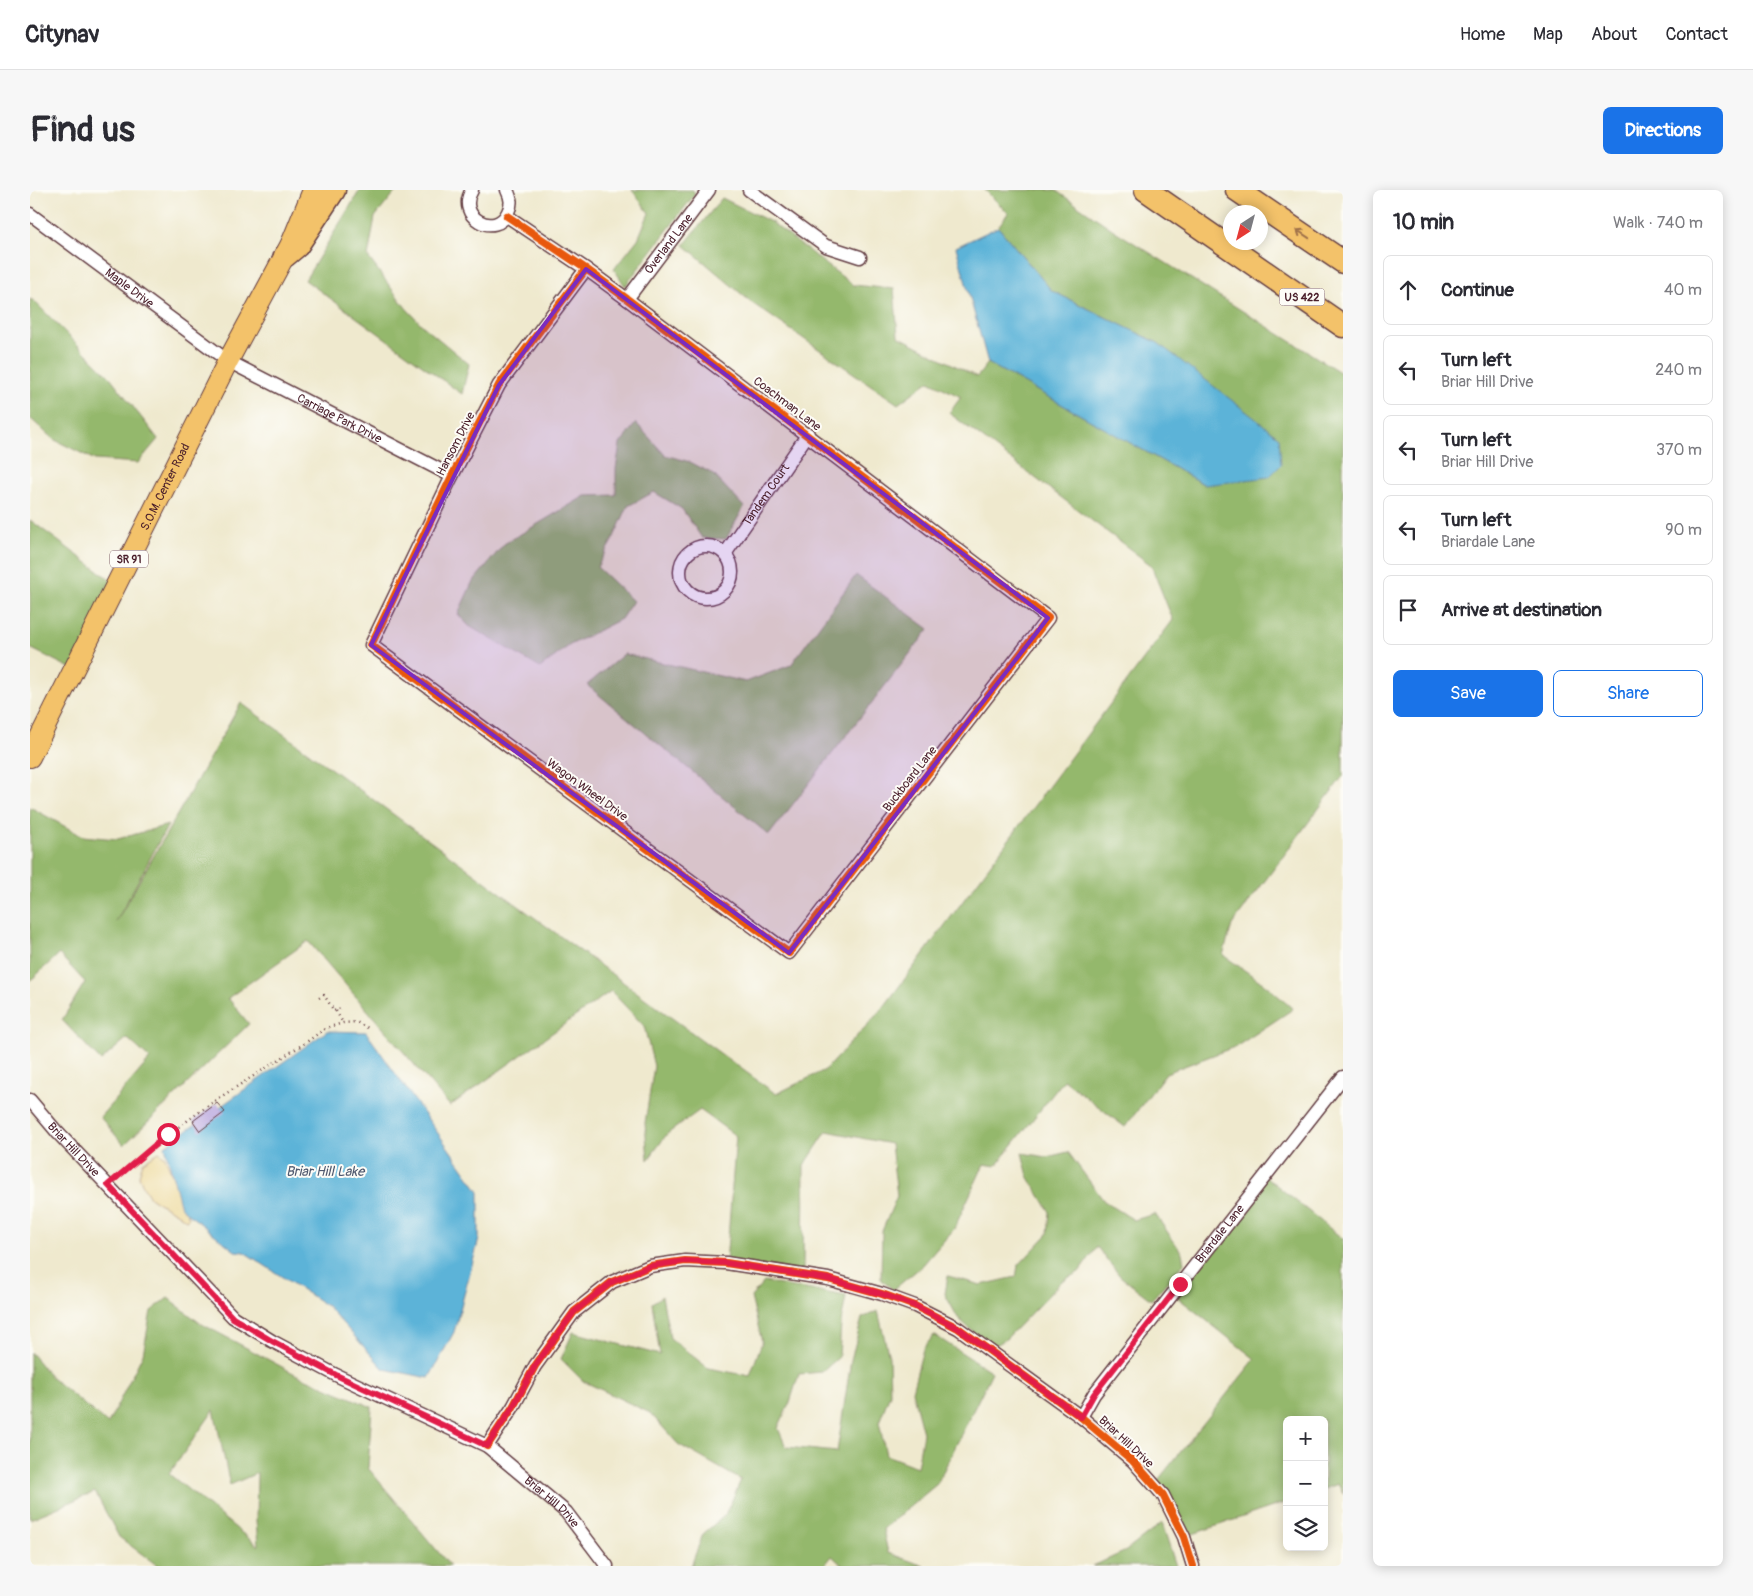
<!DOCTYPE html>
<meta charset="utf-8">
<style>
body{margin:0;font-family:Pangolin,sans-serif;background:#f7f7f7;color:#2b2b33}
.controls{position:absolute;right:15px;bottom:15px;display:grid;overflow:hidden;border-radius:8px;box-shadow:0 2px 12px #0003}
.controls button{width:45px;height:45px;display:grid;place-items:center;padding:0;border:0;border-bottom:1px solid #e1e1e2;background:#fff;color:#2b2b33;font:25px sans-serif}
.compass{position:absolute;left:1193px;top:15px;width:45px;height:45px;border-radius:50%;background:#fff;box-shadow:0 2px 12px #0003;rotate:216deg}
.stop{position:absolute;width:15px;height:15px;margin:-11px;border:4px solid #e11d48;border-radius:50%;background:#fff}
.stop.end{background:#e11d48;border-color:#fff;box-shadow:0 1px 5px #0008}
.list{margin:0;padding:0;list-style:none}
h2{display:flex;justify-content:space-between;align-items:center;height:65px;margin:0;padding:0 20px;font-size:21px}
h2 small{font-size:16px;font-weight:400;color:#7c7c81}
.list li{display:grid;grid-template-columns:32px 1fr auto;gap:15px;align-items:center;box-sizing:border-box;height:70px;margin:0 10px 10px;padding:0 10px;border:1px solid #e1e1e2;border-radius:8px}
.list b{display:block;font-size:19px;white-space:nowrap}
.list p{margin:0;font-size:16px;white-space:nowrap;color:#7c7c81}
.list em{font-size:16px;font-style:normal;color:#7c7c81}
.actions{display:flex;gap:10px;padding:15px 20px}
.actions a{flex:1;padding:11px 0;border:1px solid #1a73e8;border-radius:8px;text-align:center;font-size:18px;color:#1a73e8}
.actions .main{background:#1a73e8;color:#fff}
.icon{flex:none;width:28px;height:28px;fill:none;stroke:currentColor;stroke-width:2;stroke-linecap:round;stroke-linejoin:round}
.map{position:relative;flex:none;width:1313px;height:1376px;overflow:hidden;border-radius:8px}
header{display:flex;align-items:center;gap:30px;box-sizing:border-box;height:70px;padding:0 25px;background:#fff;border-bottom:1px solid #e1e1e2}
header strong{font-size:24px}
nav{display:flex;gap:28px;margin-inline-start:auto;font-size:18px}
.intro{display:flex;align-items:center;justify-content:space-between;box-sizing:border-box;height:120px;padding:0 30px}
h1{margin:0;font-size:35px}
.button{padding:12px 22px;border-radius:8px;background:#1a73e8;color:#fff;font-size:18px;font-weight:700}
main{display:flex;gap:30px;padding:0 30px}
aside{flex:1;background:#fff;border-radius:8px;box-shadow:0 2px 12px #0003}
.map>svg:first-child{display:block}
.forest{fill:#94b86c;stroke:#6f6c4c;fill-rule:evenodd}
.sand{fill:#eeda9e;stroke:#9c7c64}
.water{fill:#5cb3d8;stroke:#536982}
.building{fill:#b39fdd}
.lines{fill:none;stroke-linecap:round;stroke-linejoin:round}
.minor-casing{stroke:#633d43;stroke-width:15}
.primary-casing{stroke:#633d43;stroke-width:22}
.motorway-casing{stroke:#633d43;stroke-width:25}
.path{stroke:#633d43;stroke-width:2.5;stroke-dasharray:1 4;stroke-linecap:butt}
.minor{stroke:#fff;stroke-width:12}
.primary{stroke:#f3c26a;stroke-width:20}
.motorway{stroke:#f3c26a;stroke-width:22}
.cycleway-casing{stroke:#fdfcf7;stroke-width:11}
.cycleway{stroke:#e8590c;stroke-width:8}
.oneway{stroke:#9e704a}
.route{stroke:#e11d48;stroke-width:6}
.marked{fill:#7b2cbf;fill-opacity:0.2;stroke:#7b2cbf;stroke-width:4;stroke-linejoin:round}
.labels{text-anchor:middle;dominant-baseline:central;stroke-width:4;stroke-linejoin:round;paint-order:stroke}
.shield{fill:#fdfcf7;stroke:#806168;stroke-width:1}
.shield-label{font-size:11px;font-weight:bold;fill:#4a1f2b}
.street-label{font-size:12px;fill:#4a1f2b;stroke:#fdfcf7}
.water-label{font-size:14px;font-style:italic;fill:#515a70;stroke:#fdfcf7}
</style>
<header>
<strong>Citynav</strong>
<nav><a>Home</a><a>Map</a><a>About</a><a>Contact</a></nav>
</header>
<div class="intro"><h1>Find us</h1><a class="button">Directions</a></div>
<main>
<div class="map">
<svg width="1313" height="1376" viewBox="0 0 1313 1376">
<rect width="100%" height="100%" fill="#fdfcf7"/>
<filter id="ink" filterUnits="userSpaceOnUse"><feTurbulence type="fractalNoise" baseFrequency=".02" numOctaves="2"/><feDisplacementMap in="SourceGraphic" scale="10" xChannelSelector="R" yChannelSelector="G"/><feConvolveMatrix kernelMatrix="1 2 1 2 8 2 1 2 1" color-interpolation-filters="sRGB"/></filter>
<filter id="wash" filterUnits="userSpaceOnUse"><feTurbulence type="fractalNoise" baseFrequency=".0096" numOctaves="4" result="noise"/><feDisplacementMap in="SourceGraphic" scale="20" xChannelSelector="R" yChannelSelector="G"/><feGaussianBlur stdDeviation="1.12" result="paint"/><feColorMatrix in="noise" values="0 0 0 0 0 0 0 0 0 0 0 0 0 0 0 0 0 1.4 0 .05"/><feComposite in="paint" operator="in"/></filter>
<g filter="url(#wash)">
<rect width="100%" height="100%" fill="#efe9ce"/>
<g class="forest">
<polygon points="330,0 367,0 345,27 338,67 376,118 393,136 439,174 432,204 275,90"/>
<polygon points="602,0 663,0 665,4 595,96 584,79 608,49 619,23"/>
<polygon points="955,0 1025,0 1085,41 1313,184 1313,586 1202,735 1193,765 1237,796 1263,819 1207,856 1136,883 1095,937 1034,890 966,976 954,974 924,1039 892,1076 863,1100 851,1089 852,1041 867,1006 861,954 797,941 774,976 773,1085 696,1073 706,946 670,920 637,944 618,970 615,933 624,876 614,836 581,801 420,916 278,751 198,808 219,834 94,955 70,927 120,869 97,848 71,871 32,830 55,792 29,764 0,791 0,617 52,646 88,649 138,635 86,732 211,513 746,904 795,880 853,818 1143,430 1121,375 919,223 931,207 899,191 868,214 722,113 654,55 692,8 741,32 823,95 864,99 868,146 947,187 958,173 1175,295 1128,153 1022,101 968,37 978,23"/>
<polygon points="0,109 4,111 80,187 128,249 108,273 65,270 23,249 0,228"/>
<polygon points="606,233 635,265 660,272 683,284 714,317 696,349 672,348 652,319 624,302 598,316 583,349 567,377 603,411 591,429 540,455 510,478 439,436 428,424 442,393 474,354 555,306 586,305 586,279 590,254"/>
<polygon points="0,330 86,394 44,480 0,458"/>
<polygon points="826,385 899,439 739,645 557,495 594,464 716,492 761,475"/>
<polygon points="1038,962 1074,1011 1104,1030 1125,1024 1152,1063 1154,1073 1121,1110 1090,1086 1067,1057 1049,1082 1032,1091 976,1149 961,1158 928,1128 915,1104 918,1086 951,1095 986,1087 988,1076 1018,1044 1020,1022 998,986 992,963 1017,967"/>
<polygon points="1235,986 1313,1049 1313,1304 1308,1294 1294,1299 1294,1230 1257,1230 1257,1312 1154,1347 1124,1295 1225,1169 1142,1103"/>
<polygon points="734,1092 816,1106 811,1133 809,1167 792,1182 769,1184 760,1212 748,1238 756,1257 807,1262 821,1170 832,1128 848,1121 859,1167 860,1204 849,1232 856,1265 887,1277 893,1243 882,1201 893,1159 904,1145 962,1182 907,1294 853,1339 858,1363 894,1376 813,1376 802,1366 794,1376 661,1376 673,1344 695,1325 711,1290 648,1254 620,1223 553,1191 531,1169 543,1142 630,1165 622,1113 632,1106 640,1148 678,1178 720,1186 732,1152 721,1107"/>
<path d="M138,1108L170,1133L267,1185L342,1217L338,1278L420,1376H128L89,1347L65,1302L0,1329V1162L22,1188L78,1234L113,1164L121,1121ZM184,1220L200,1295L227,1283L226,1330L228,1356L139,1284Z"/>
<polygon points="1132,1333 1146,1376 1063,1376 1096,1361"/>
</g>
<path class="sand" d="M129,962L135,967L159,1028L156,1030C146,1021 132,1016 121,1008C115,1002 112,993 109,986L113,972Z"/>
<g class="water">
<polygon points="968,37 1022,101 1128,153 1249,247 1251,275 1239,287 1175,295 958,173 926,57"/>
<polygon points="297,841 336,842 449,1001 449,1049 424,1142 399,1188 354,1179 297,1116 214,1062 205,1061 151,1018 135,956"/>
</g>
<g id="blocks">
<polygon class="building" points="187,913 195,922 170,941 163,931"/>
</g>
</g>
<g filter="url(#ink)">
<use href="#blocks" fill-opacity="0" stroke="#633d43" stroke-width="1"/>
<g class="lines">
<g class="minor-casing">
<g id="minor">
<path d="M442,0C425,27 466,49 478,22C482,14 481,8 477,0"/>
<polyline points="719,0 796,56 830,67"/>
<path id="s1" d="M0,24L198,171L422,286"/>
<polyline points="477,26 556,79 597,109 1018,428 759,763 341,455 422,286 469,195 556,79"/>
<path id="s2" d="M597,109L679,0"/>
<circle cx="676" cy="382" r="26"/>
<path id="s3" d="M695,364L778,244"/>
<path id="s4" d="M0,910L27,942L203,1127L242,1151L306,1185L457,1256L536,1322L577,1376"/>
<path id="s5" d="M1051,1227L1064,1204L1313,887"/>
<polyline points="457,1256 483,1217 505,1176 544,1122 582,1092 620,1076 655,1071 696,1073 798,1089 852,1104 885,1116 928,1138 1051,1227 1103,1271 1133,1305 1154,1347 1163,1376"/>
</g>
</g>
<g class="primary-casing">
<g id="primary">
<polyline points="261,54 283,0"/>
<path id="s6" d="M0,567L198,171L262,52"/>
</g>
</g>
<g class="motorway-casing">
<g id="motorway">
<polyline points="1116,0 1313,136"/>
<polyline points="1207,0 1313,72"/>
<polyline points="255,66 267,56 304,0"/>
</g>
</g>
<g class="path">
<polyline points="289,808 294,805 304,821 312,817"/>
<polyline points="306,821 313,833"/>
<polyline points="87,988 139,944 186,910 275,853 296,838 313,833 326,832 338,838"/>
</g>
<use href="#minor" class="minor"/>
<use href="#primary" class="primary"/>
<use href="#motorway" class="motorway"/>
<g class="cycleway-casing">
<g id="cycleway">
<polyline points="477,26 556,79 597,109 1018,428 759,763 341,455 422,286 469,195 556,79"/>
<polyline points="457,1256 483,1217 505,1176 544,1122 582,1092 620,1076 655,1071 696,1073 798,1089 852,1104 885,1116 928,1138 1051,1227 1103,1271 1133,1305 1154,1347 1163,1376"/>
</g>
</g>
<use href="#cycleway" class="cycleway"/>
</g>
<defs><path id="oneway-shaft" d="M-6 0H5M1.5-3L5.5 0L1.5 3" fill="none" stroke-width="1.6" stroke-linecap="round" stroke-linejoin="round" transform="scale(1.25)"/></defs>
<use class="oneway" href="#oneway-shaft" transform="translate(1273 44) rotate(-146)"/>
</g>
<g class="lines" filter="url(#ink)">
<polyline class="route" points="138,944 78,995 203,1128 242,1151 306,1185 457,1256 483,1217 505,1176 544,1122 582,1092 620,1076 655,1071 696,1073 798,1089 852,1104 885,1116 928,1138 1051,1227 1064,1204 1150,1094"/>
</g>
<path class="marked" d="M556,79L1018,428L759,763L341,455L469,195Z"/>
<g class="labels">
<g class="shield">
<rect x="1249.5" y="98.5" width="45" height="17" rx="4"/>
<rect x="80" y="360.5" width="38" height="17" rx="4"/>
</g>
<g class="shield-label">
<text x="1272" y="107">US 422</text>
<text x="99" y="369">SR 91</text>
</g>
<g class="street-label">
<text stroke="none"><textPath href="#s2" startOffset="69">Overland Lane</textPath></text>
<text stroke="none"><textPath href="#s1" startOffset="124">Maple Drive</textPath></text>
<text transform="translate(757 214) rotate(37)">Coachman Lane</text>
<text stroke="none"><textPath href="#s1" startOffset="372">Carriage Park Drive</textPath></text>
<text transform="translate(426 254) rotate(-63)">Hansom Drive</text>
<text stroke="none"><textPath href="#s6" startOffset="302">S.O.M. Center Road</textPath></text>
<text stroke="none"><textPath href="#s3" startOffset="72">Tandem Court</textPath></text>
<text transform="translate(880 589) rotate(-52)">Buckboard Lane</text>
<text transform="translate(557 600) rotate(36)">Wagon Wheel Drive</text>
<text stroke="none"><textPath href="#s4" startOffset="66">Briar Hill Drive</textPath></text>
<text stroke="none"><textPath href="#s5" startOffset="230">Briardale Lane</textPath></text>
<text transform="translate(1096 1252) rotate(43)">Briar Hill Drive</text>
<text stroke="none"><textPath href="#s4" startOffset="668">Briar Hill Drive</textPath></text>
</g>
<g class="water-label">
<text x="295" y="981">Briar Hill Lake</text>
</g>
</g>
</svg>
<div class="controls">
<button>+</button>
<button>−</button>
<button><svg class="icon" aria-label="layers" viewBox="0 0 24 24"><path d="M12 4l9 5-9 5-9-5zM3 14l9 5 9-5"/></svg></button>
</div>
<svg class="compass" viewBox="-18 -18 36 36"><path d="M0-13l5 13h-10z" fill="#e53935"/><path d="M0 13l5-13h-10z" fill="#7c7c81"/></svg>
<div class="stop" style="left:138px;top:944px"></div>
<div class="stop end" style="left:1150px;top:1094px"></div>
</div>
<aside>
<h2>10 min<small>Walk · 740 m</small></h2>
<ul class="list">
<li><svg class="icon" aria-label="ahead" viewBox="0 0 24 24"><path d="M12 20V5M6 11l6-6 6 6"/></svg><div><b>Continue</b></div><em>40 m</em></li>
<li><svg class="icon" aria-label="left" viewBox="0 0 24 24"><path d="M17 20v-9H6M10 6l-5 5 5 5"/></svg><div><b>Turn left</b><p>Briar Hill Drive</p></div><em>240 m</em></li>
<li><svg class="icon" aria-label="left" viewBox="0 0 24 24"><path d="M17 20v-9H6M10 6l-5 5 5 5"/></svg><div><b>Turn left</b><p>Briar Hill Drive</p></div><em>370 m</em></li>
<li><svg class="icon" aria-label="left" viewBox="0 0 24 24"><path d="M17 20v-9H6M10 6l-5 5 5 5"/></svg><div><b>Turn left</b><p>Briardale Lane</p></div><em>90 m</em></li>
<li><svg class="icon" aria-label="arrive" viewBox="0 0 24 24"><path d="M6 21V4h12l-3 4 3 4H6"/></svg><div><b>Arrive at destination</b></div></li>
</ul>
<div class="actions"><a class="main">Save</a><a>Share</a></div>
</aside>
</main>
